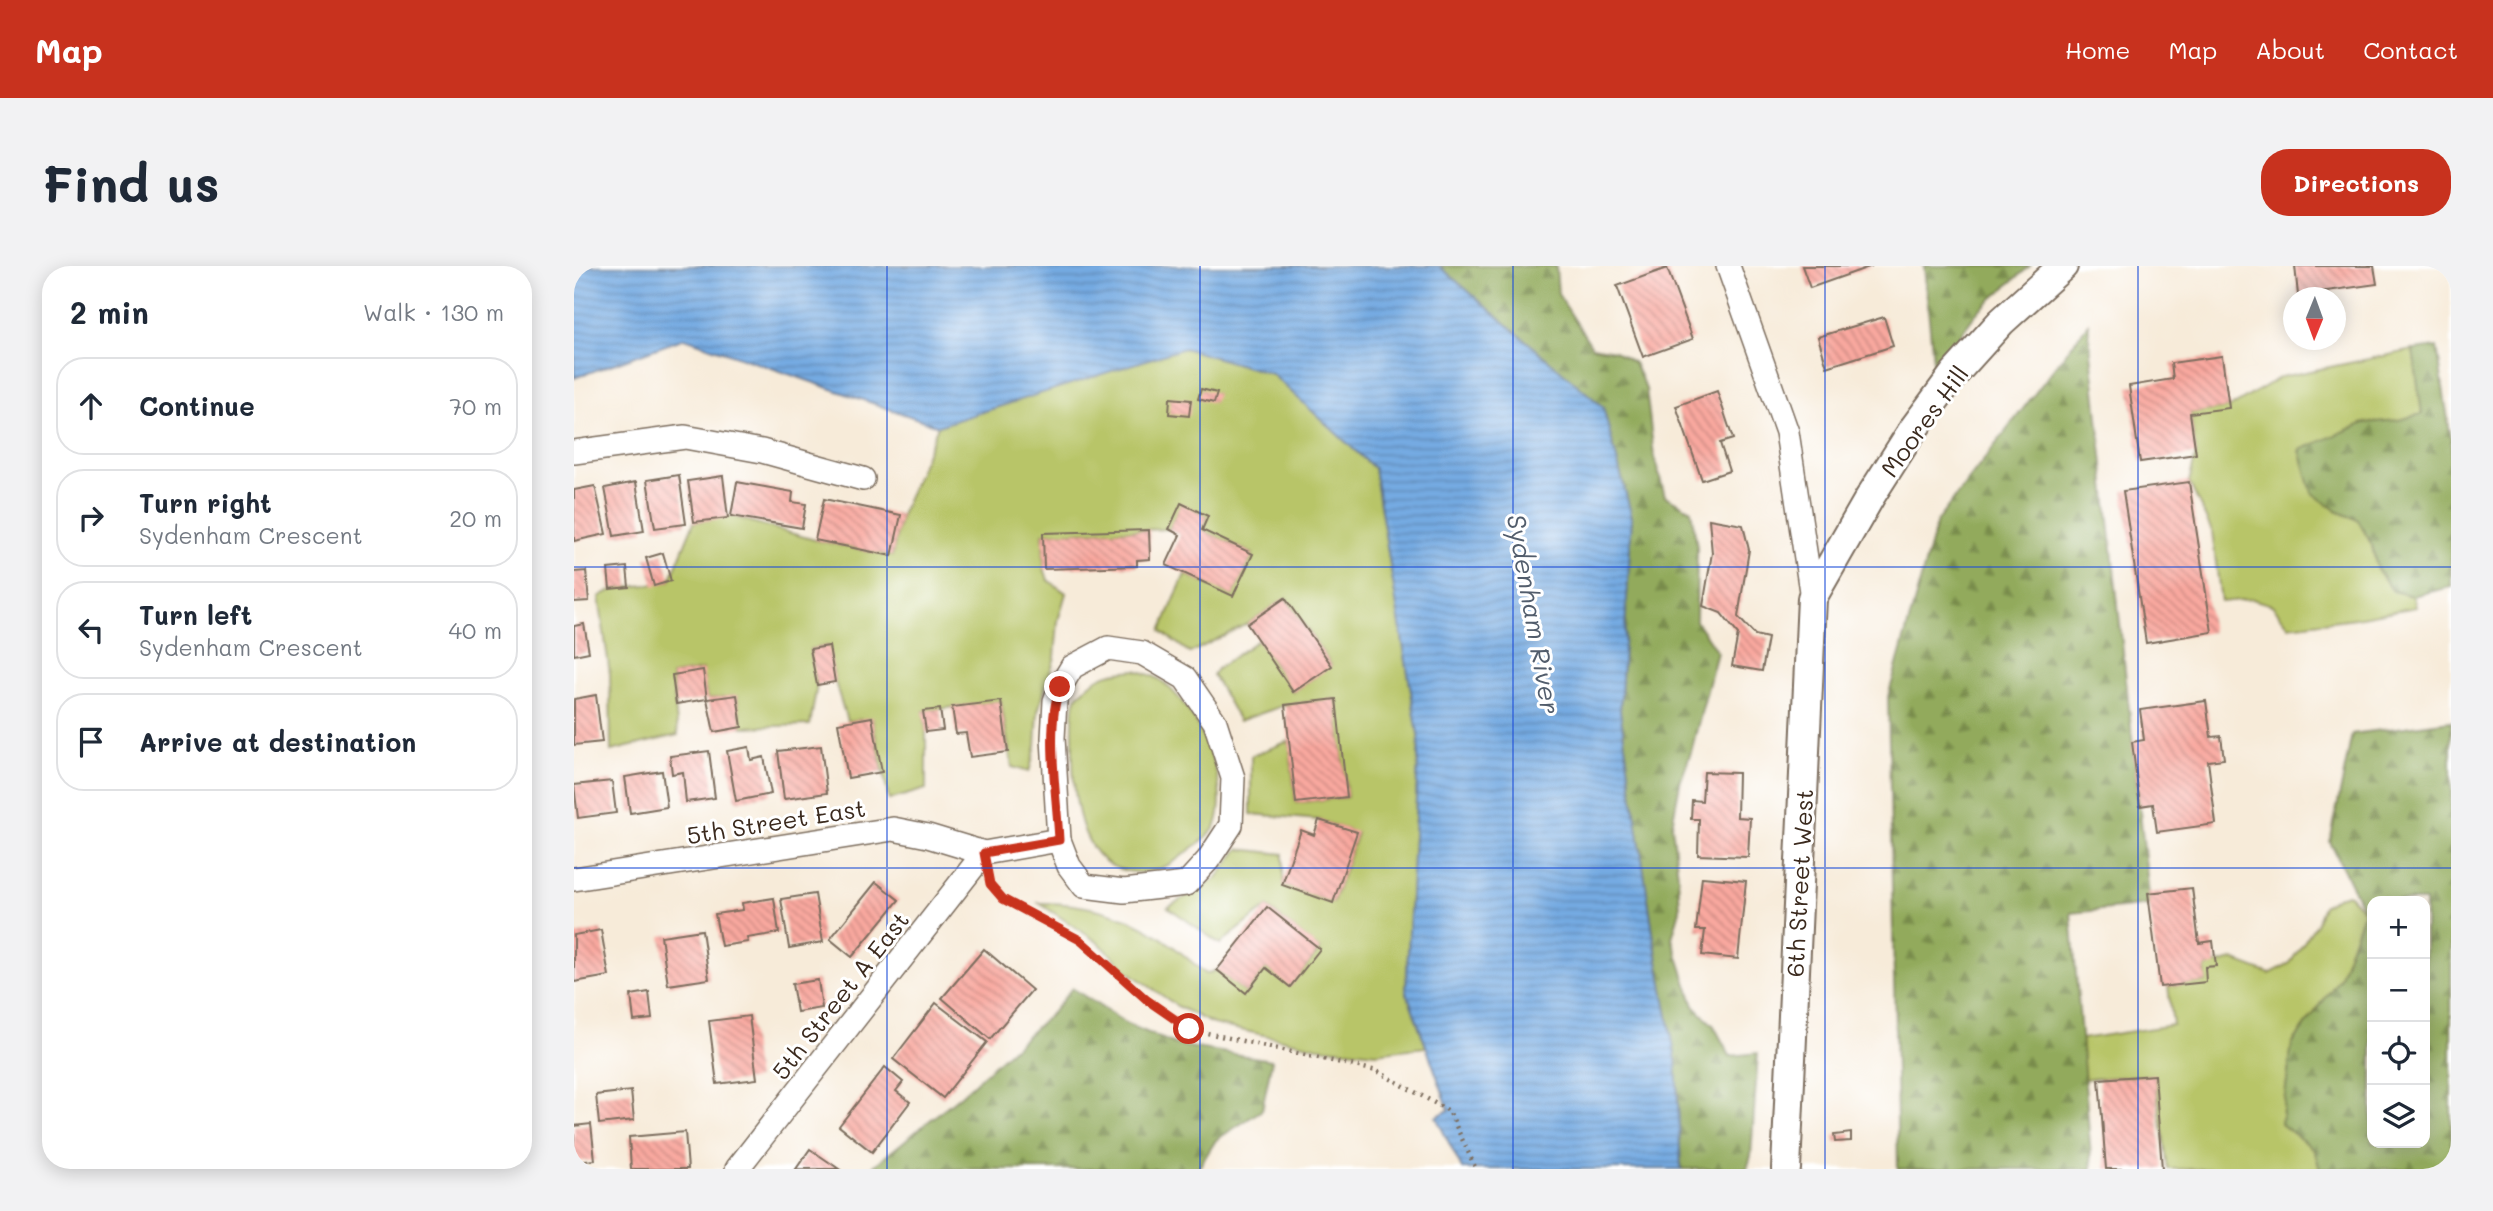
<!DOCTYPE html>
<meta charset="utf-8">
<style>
body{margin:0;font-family:Mali,sans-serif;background:#f2f2f3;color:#1f2937}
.controls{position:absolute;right:21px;bottom:21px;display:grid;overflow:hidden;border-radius:14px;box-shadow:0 4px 18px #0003}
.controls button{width:63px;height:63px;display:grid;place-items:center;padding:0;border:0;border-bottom:2px solid #e0e1e3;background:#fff;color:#1f2937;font:35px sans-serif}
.compass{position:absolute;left:1709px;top:21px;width:63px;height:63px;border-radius:50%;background:#fff;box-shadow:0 4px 18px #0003;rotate:181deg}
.stop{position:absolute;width:21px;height:21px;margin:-16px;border:5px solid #c8321e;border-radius:50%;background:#fff}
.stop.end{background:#c8321e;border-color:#fff;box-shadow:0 2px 7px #0008}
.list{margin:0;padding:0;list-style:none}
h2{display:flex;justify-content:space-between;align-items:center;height:91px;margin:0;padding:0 28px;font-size:30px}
h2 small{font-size:23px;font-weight:400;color:#747a83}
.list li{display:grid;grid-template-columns:46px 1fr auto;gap:21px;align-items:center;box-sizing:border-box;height:98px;margin:0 14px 14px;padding:0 14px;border:2px solid #e0e1e3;border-radius:28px}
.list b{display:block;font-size:26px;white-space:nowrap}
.list p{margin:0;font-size:23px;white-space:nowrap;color:#747a83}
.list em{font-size:23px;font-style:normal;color:#747a83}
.icon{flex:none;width:38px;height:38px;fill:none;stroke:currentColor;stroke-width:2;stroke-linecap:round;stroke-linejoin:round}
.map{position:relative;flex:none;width:1877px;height:903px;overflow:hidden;border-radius:28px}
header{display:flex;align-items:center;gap:42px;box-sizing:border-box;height:98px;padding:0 35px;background:#c8321e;color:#fff}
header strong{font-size:33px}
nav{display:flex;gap:38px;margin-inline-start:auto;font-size:24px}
.intro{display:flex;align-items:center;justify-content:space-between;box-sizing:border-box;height:168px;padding:0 42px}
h1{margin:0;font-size:49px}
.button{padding:18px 32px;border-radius:28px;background:#c8321e;color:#fff;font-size:24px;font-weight:700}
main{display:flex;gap:42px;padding:0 42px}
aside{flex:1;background:#fff;border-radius:28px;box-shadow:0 4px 18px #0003}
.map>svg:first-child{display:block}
.grass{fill:#b8c567;stroke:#7a7842;stroke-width:2}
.forest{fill:url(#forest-firs);stroke:#666a3d;stroke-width:2;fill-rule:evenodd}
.water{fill:url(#water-rules);stroke:#586a80;stroke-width:2}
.building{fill:url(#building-back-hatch)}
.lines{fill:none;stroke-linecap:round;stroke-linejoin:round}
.minor-casing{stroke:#7d6e5f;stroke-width:26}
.tertiary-casing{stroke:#7d6e5f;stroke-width:32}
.path{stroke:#7d6e5f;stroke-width:4.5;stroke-dasharray:2 5;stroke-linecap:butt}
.minor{stroke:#fff;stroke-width:23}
.tertiary{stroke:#fff;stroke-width:28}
.route{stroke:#c8321e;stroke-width:9}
.grid{fill:none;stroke:#1d4ed8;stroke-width:2;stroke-opacity:0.55}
.labels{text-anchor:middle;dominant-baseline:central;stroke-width:6;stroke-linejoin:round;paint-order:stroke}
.street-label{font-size:24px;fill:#3b2a1e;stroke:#fff}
.water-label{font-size:26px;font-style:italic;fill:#525d6c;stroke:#fff}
</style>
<header>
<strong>Map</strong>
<nav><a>Home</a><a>Map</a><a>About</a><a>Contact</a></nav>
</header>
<div class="intro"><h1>Find us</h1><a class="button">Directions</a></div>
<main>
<aside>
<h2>2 min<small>Walk · 130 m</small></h2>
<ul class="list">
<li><svg class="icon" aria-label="ahead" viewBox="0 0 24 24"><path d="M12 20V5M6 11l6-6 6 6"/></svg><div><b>Continue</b></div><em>70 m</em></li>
<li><svg class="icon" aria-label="right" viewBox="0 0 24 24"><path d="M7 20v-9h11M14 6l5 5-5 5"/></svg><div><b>Turn right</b><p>Sydenham Crescent</p></div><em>20 m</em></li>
<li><svg class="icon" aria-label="left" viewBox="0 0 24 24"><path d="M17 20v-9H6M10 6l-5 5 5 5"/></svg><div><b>Turn left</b><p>Sydenham Crescent</p></div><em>40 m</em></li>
<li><svg class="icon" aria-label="arrive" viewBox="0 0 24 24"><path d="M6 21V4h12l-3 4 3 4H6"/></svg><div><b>Arrive at destination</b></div></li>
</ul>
</aside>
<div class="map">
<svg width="1877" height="903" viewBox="0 0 1877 903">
<defs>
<pattern id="forest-firs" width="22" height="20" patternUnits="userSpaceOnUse" patternTransform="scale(1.75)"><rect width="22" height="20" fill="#92aa5c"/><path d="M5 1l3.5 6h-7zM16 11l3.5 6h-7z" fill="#788b4b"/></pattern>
<pattern id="water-rules" width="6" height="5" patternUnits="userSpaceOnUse" patternTransform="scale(1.75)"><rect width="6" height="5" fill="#75aae2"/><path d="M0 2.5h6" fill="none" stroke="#618bb7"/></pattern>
<pattern id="building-back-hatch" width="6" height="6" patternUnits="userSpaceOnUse" patternTransform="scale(1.75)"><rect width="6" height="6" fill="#f9a89f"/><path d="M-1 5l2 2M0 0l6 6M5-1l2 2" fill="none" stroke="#cb8981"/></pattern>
</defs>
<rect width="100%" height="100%" fill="#fff"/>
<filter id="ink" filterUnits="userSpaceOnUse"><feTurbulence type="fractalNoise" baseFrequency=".0143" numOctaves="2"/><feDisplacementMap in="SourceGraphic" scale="14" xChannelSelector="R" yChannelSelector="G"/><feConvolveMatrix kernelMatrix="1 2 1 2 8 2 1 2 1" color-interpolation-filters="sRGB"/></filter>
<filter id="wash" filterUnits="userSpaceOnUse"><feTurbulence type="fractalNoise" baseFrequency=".00686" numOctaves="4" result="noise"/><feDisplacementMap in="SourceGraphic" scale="28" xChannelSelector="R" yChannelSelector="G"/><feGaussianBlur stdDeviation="1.57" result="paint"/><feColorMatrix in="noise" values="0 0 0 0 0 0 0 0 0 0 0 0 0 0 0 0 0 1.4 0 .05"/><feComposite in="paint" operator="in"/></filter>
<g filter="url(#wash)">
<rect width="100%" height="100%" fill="#f7ebd9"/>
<g class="grass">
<path d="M610,82L698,108L800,202L845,474L832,724L852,781L802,787L744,781L639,758L603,740L555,706L525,677L465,637C506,636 551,647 585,670C602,681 616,695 632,708L643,704L672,727L692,702L716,720L746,684L693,641L646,678L594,641L642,613L665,583L709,588V619L759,637L783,567L745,554L677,548V490L715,475L722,537L773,531L762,433L711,439L665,455L639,409L643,403L684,374L719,426L757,399L712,332L673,358L616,387L587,365L611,308L659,330L679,288L628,264L634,250L607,238L595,263L469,267L470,302L474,314L492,327L484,355L481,391L464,445L462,480L455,506L438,501L427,435L350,445L352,466V523L315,534L298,452L273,455L261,416L254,380L236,383L243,419L236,459L168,461L163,430L133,433L128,404L98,409L104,469L37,485L36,408L25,331C46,317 73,322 96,315L120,256L157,250L241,274L318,290L327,249L364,160Z"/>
<polygon points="1839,84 1849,148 1759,172 1726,184 1763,245 1784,254 1798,279 1803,303 1819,325 1839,330 1842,341 1782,352 1715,360 1698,339 1678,333 1647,336 1638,265 1615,216 1622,188 1616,147 1655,142 1707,111"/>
<path d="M562,404C569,407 579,409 586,414C622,440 656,512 643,556C640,569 619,581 609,589C595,600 578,608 560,606C501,602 498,520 499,475C499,465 498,441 502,432C503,429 507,427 509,425C525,407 539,406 562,404Z"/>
<polygon points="1774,628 1790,645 1765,713 1718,778 1707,858 1740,883 1746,903 1594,903 1581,809 1510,813 1507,773 1599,759 1594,720 1632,716 1631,701 1659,694 1696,708 1716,697 1742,658 1749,640 1763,631"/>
</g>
<g class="forest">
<polygon points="865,0 982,0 984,28 1018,81 1041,85 1060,97 1072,123 1080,190 1091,230 1117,244 1123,281 1122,355 1143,386 1117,486 1106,517 1098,559 1104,610 1106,644 1098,672 1120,740 1140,760 1156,790 1184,787 1177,890 1173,903 1107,903 1102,794 1080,673 1046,445 1058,251 1029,141"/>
<polygon points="1350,0 1456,0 1404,45 1360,105"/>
<polygon points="1514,58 1576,639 1497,647 1518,903 1324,903 1314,431 1363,255"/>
<polygon points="1863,81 1877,174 1877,321 1839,330 1819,325 1803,303 1798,279 1784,254 1763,245 1738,227 1726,184 1790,157 1824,154 1848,148 1839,84"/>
<path d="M1877,455V903H1746L1740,883L1707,858L1718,778L1765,713L1790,645L1756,576L1778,468ZM1798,635H1851V877H1798Z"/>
<polygon points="498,722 553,758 603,779 698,794 688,844 642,874 624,903 296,903 387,829 478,747"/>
</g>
<polygon class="water" points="0,0 865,0 1029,141 1058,251 1046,445 1080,673 1102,794 1107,903 888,903 862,851 875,844 832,724 845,474 800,202 698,108 610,82 364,160 111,72 0,112"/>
<g id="blocks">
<g class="building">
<polygon points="1228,0 1298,0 1236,22"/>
<polygon points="1721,0 1800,0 1803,18 1724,29"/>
<polygon points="1093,2 1119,73 1069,91 1043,20"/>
<polygon points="1310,51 1319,80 1253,101 1244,71"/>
<polygon points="1648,90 1655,142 1616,147 1622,188 1566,196 1555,120 1599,113 1597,97"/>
<polygon points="627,123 643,127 640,137 624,133"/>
<polygon points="1143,125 1159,173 1146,177 1155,205 1128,214 1102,140"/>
<polygon points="596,132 617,134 615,150 595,148"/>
<polygon points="105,209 112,258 81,262 73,214"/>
<polygon points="149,210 154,252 120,256 114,215"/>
<polygon points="62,216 70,265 40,270 31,222"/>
<polygon points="163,216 219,226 218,236 232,238 228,262 157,250"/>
<polygon points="1615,216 1638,366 1572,377 1549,225"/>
<polygon points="21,220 32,268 0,275 0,224"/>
<polygon points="250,233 327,249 318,290 241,274"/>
<polygon points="607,237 634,250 628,264 679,288 659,330 592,299 606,269 595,263"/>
<polygon points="1135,253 1169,259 1175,284 1164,351 1181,369 1194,372 1188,405 1158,400 1164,368 1147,347 1129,340 1138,287"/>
<polygon points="575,264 576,293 563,294 563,300 470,303 469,267"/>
<polygon points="89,287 97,315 80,320 72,292"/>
<polygon points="53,301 55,321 36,323 34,303"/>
<polygon points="12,305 15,335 0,336 0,306"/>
<polygon points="711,332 758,400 719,426 673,358"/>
<polygon points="10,358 15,386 0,389 0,360"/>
<polygon points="255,380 261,416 243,419 236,383"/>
<polygon points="129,404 133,433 102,438 98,409"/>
<polygon points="22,429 28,476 0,479 0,433"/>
<polygon points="163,429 168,461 140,466 133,433"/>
<polygon points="762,433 773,531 722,537 711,439"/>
<polygon points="427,435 434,486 396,491 392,467 382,468 378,441"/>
<polygon points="1632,435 1637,471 1647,470 1650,493 1634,495 1642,558 1583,566 1579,538 1566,540 1558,476 1570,474 1566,444"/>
<polygon points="366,443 369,464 352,466 349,445"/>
<polygon points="298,451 308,506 274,512 264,457"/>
<polygon points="247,480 253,527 210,533 204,485"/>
<polygon points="175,481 177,494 190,491 197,528 162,535 153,485"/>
<polygon points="135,485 141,532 112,536 109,506 98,508 96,490"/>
<polygon points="88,505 93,541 56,547 51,511"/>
<polygon points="1130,506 1164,507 1163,551 1176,552 1174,591 1124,589 1125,553 1117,553 1118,534 1128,535"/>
<polygon points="38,515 42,547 4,552 0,519"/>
<polygon points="745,554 783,566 759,637 708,619 727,564 740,569"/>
<polygon points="1128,611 1172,615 1164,693 1128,689 1131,664 1122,664"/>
<polygon points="302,616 325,634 278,691 256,673"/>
<polygon points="1618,622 1625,677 1639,675 1642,700 1631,701 1632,716 1586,721 1574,627"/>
<polygon points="241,628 249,676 215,682 207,633"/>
<polygon points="200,632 205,667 173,672 174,676 147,680 141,648 169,644 168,637"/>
<polygon points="693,641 746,683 716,721 692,702 672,727 643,704"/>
<polygon points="27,664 35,710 0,716 0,669"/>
<polygon points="128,664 135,713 94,719 87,670"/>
<polygon points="410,683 458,724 416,773 368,732"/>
<polygon points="244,714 248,742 223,746 218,718"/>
<polygon points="75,726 78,753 60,755 57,729"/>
<polygon points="362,737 413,776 369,832 319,793"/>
<polygon points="175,750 183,813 143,818 135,755"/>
<polygon points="311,801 329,816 322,825 336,836 298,886 265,860"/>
<polygon points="1581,809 1588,903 1532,903 1525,813"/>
<polygon points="57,825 60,854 25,858 22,829"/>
<polygon points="17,858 21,894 0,896 0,860"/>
<polygon points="111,866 114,903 57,903 55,871"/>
<polygon points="1277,867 1277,875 1261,876 1260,869"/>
<polygon points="236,883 265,903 222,903"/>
</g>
</g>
</g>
<g filter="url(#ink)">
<use href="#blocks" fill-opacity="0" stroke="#7d6e5f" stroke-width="2"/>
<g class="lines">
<g class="minor-casing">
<g id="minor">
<polyline points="1154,0 1213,166 1238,332"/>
<polyline points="0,186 111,171 188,185 289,213"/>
<polygon points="534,382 568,387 611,412 641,456 659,512 657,559 634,594 612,618 550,625 510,620 495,600 485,574 479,472 481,435 486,421 498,401"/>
<polyline points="0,613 319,563 354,570 410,587 485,574"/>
<polyline points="163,903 410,587"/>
</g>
</g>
<g class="tertiary-casing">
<polyline id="tertiary" points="1212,903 1238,332 1296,231 1340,162 1380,108 1427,56 1489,0"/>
</g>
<polyline class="path" points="417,618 430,633 505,674 573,734 615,763 803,805 875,845 902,903"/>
<use href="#minor" class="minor"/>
<use href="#tertiary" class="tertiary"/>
</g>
</g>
<g class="lines" filter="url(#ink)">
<path class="route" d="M486,421C471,461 483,531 485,574L410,587L416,618L429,633L506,674L573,734L615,763"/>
</g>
<path class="grid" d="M313,0V903M626,0V903M939,0V903M1251,0V903M1564,0V903M0,301H1877M0,602H1877"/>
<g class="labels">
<g class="street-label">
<text transform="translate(1350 155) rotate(-54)">Moores Hill</text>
<text transform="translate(202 555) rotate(-9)">5th Street East</text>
<text transform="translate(1225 617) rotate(-87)">6th Street West</text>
<text transform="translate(266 729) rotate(-52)">5th Street A East</text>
</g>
<g class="water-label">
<text transform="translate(960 348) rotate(80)">Sydenham River</text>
</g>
</g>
</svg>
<div class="controls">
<button>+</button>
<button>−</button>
<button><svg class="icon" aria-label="locate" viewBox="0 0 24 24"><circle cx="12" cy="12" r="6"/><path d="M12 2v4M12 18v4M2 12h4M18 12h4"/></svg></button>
<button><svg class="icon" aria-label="layers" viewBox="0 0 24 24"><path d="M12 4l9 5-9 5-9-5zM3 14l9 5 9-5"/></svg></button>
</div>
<svg class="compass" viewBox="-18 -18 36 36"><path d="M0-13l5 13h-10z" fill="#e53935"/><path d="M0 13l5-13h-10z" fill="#747a83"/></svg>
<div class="stop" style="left:615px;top:763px"></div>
<div class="stop end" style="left:486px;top:421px"></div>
</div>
</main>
